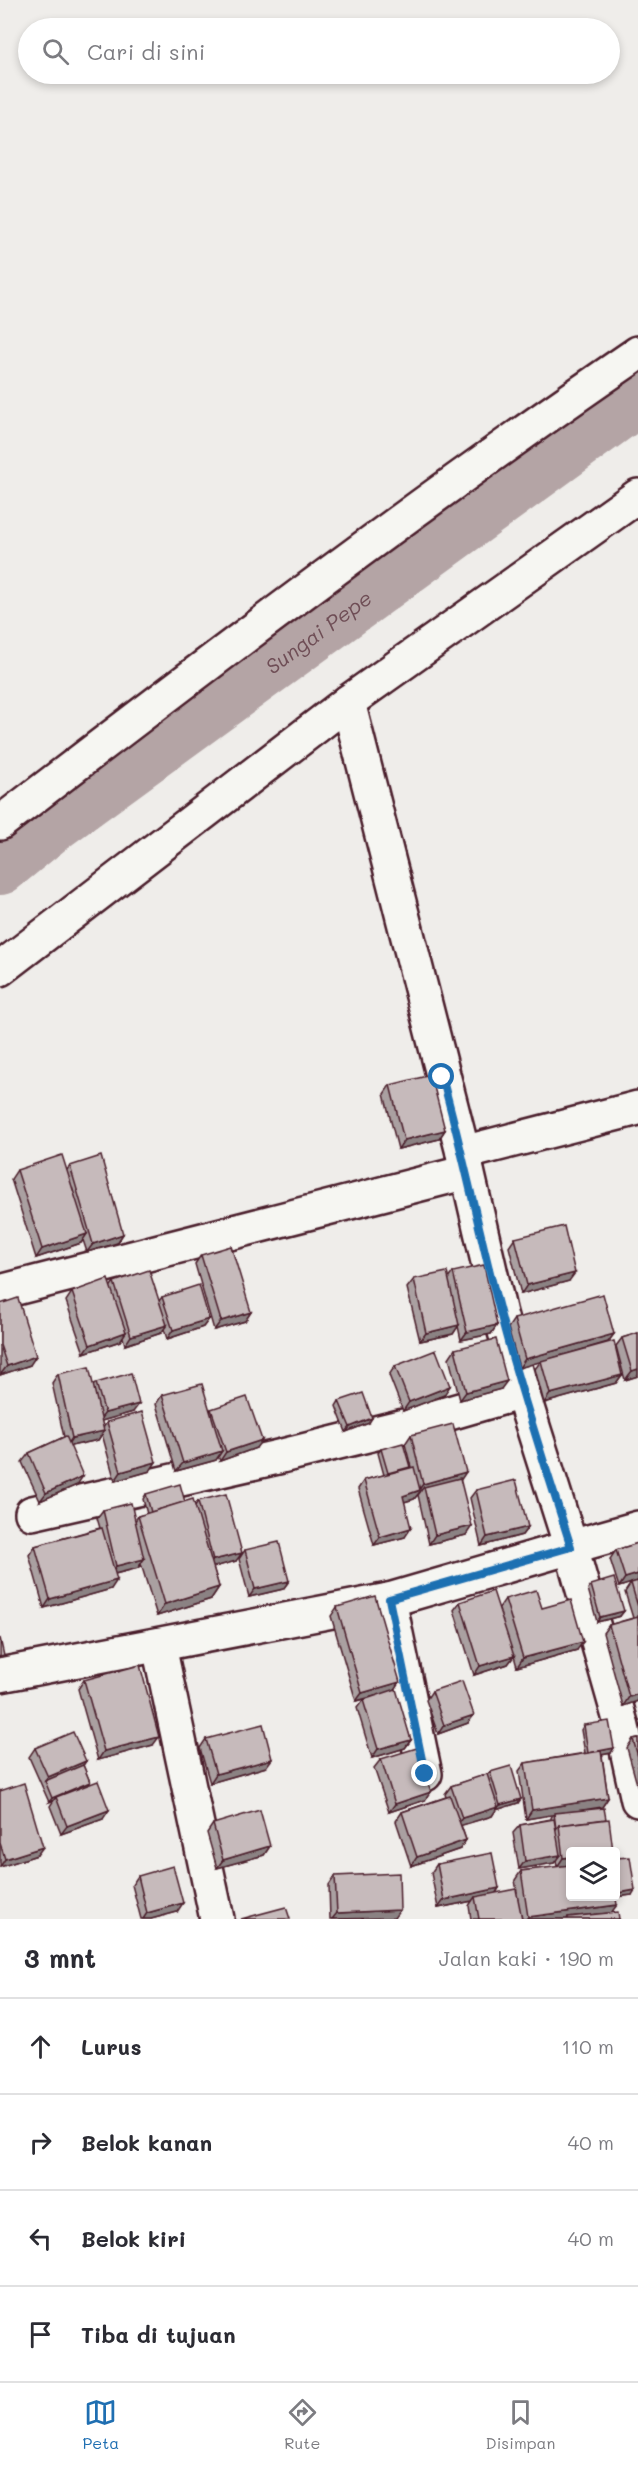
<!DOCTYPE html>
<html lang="id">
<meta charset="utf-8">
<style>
body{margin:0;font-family:Mali,sans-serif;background:#f7f7f7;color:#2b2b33}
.controls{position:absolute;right:18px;bottom:18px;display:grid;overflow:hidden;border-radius:6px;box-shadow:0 3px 9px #0003}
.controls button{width:54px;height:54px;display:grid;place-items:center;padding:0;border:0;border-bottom:2px solid #e1e1e2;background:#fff;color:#2b2b33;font:30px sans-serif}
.stop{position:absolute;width:18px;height:18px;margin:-14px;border:4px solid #1f6fb2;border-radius:50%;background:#fff}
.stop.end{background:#1f6fb2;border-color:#fff;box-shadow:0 2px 6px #0008}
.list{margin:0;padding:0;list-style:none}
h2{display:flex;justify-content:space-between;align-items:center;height:78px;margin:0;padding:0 24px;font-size:26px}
h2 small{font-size:20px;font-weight:400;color:#7c7c81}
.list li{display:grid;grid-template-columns:39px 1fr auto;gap:18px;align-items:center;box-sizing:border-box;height:96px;padding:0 24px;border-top:2px solid #e1e1e2}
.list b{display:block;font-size:22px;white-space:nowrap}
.list em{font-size:20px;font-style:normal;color:#7c7c81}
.icon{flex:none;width:33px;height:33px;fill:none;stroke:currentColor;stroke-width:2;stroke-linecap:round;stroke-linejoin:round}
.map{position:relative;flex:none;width:638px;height:1919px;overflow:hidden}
.search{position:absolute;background:#fff;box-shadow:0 3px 9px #0003;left:18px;right:18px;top:18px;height:66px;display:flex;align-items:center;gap:15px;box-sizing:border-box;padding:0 21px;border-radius:33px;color:#7c7c81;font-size:22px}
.sheet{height:462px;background:#fff}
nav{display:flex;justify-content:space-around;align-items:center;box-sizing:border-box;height:84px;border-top:2px solid #e1e1e2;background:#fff;font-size:16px;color:#7c7c81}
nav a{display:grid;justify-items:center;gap:3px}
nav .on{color:#1f6fb2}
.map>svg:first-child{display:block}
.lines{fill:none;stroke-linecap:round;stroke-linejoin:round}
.river{stroke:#b4a4a5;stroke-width:56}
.minor-casing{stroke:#4a1f2b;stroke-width:38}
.minor{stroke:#f6f6f2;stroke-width:33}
.wall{fill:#aaa0a1;stroke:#4a1f2b;stroke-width:1.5}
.shaded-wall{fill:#8b8283;stroke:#4a1f2b;stroke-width:1.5}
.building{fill:#c6babb;stroke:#4a1f2b;stroke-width:1.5}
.route{stroke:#1f6fb2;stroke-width:8}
.labels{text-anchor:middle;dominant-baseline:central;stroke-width:4.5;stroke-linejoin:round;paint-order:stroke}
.water-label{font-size:21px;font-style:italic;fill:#6f4e56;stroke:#f6f6f2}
</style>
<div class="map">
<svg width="638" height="1919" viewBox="0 0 638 1919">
<rect width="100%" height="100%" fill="#efedea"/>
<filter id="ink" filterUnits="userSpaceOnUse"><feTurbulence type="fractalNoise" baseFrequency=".0167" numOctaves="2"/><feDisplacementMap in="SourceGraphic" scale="12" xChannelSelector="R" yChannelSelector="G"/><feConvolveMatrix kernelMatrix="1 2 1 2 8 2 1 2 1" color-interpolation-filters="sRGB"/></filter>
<g filter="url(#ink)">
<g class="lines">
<path class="river" id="s1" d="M0,867L50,826L638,398"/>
<g class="minor-casing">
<g id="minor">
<path d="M0,823C209,662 420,502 638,353"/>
<polyline points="0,969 348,702 638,496"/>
<polyline points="463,1153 638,1108"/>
<polyline points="0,1292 467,1172"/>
<polyline points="522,1392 571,1547 638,1528"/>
<polyline points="32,1513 278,1457 408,1425 522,1392 500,1314 463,1153 348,702"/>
<polyline points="389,1600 425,1774"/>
<polyline points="159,1646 217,1919"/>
<polyline points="0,1675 389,1600 571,1547 622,1727 638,1800"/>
</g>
</g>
<use href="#minor" class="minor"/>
</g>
<g class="wall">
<polygon points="390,1085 445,1130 439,1139 398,1149 384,1094"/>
<polygon points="70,1166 123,1234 117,1243 87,1252 83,1240 81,1243 36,1258 11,1179 17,1170 67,1170"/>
<polygon points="515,1238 569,1281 521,1294 509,1247"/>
<polygon points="201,1255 251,1312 245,1321 214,1330 195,1264"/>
<polygon points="453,1272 497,1325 491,1334 461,1340 458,1326 453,1334 420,1341 407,1288 414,1279 448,1279"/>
<polygon points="114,1282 159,1301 162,1297 209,1319 203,1327 167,1339 164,1329 161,1333 125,1345 123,1337 120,1341 84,1353 66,1301 72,1292 111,1286"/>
<polygon points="0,1304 30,1365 0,1375"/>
<polygon points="514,1319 614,1334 608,1342 622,1375 616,1383 544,1403 535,1369 541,1361 519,1368 508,1328"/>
<polygon points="638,1333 638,1376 625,1380 616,1346 622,1338"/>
<polygon points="455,1349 501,1389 460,1400 449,1358"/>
<polygon points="395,1366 444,1395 403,1411 389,1375"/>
<polygon points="58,1374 93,1386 96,1383 133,1412 101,1421 103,1428 107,1422 150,1471 115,1481 102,1434 98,1440 70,1446 77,1485 40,1501 22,1462 29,1453 64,1437 52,1383"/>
<polygon points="162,1395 210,1411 211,1409 256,1448 220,1461 218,1456 216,1460 176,1471 156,1404"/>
<polygon points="339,1401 369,1423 346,1432 336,1406"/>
<polygon points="411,1435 460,1480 466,1535 429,1544 418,1495 421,1491 414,1499 404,1502 405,1537 374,1545 358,1489 364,1480 384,1475 378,1453 381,1449 409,1468 411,1467 405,1444"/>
<polygon points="476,1490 528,1527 522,1535 481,1546 470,1498"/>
<polygon points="146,1494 185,1502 195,1506 198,1501 236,1561 213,1567 219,1587 211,1599 157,1616 141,1564 138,1568 115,1574 111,1589 44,1608 29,1555 35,1546 100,1528 97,1518 103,1510 135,1521 138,1516 147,1514 143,1499"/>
<polygon points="638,1543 638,1701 623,1706 603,1633 609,1625 633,1618 625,1592 631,1583 619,1587 610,1559 616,1550"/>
<polygon points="245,1550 289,1581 283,1589 249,1597 239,1559"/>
<polygon points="591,1585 624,1611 620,1616 597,1622 588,1589"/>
<polygon points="505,1599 542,1608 577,1650 517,1667 514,1656 508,1664 474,1675 454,1610 460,1602 499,1608"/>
<polygon points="337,1607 394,1690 411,1740 405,1748 372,1758 357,1708 363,1700 370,1697 356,1701 331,1616"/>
<polygon points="84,1680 153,1745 98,1760 78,1689"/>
<polygon points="432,1691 468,1723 438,1734 426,1700"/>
<polygon points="584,1725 611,1753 602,1755 608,1798 602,1807 578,1810 570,1851 615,1896 615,1858 632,1895 616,1897 612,1913 619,1919 471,1919 469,1906 472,1901 438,1908 431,1873 437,1864 499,1888 496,1893 517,1892 515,1880 521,1871 557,1867 556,1860 554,1863 519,1869 513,1833 520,1825 551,1819 551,1818 553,1814 526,1819 519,1771 525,1763 585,1753 581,1730"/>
<polygon points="638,1738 638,1788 627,1748 633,1739"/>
<polygon points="206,1739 266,1767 210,1783 200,1748"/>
<polygon points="35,1748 86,1761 83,1765 90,1782 88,1785 103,1819 61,1834 50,1806 54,1800 49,1802 29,1757"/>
<polygon points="381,1759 425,1800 389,1812 374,1768"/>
<polygon points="490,1772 518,1803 496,1810 496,1809 492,1816 461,1825 466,1840 460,1849 411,1866 396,1821 402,1812 446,1797 445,1794 451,1786 487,1775"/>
<polygon points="0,1791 37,1855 0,1867"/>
<polygon points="213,1824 270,1846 264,1855 217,1868 207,1833"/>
<polygon points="138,1876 177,1912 151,1919 141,1919 132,1885"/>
<polygon points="335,1876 394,1918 330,1919 329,1885"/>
</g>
<g class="shaded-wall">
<polygon points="445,1130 439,1139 398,1149 404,1140"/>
<polygon points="87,1234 81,1243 36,1258 42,1249"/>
<polygon points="123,1234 117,1243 87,1252 93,1244"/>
<polygon points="575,1273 569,1281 521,1294 527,1285"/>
<polygon points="251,1312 245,1321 214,1330 221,1321"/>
<polygon points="209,1319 203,1327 167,1339 173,1330"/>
<polygon points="167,1325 161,1333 125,1345 131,1336"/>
<polygon points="459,1325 453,1334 420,1341 426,1333"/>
<polygon points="497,1325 491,1334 461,1340 467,1332"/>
<polygon points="126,1332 120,1341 84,1353 90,1345"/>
<polygon points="614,1334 608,1342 519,1368 525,1359"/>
<polygon points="36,1356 30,1365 0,1375 7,1366"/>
<polygon points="638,1369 638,1376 625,1380 632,1371"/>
<polygon points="622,1375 616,1383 544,1403 550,1394"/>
<polygon points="507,1381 501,1389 460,1400 466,1392"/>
<polygon points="450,1386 444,1395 403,1411 409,1402"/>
<polygon points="139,1404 133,1412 98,1422 105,1413"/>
<polygon points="372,1418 369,1423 346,1432 350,1427"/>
<polygon points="104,1431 98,1440 66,1447 72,1438"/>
<polygon points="262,1440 256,1448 220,1461 226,1452"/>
<polygon points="222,1451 216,1460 176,1471 183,1463"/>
<polygon points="156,1462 150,1471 115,1481 121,1472"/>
<polygon points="466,1472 460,1481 424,1487 414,1499 397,1504 403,1496 418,1491 423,1484"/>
<polygon points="83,1476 77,1485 40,1501 46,1493"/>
<polygon points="472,1526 466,1535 429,1544 435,1535"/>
<polygon points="528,1527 522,1535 481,1546 487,1537"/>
<polygon points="411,1528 405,1537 374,1545 380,1537"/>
<polygon points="242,1553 236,1561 207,1569 213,1560"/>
<polygon points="144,1559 138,1568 110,1575 116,1566"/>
<polygon points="638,1574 638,1581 619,1587 625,1578"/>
<polygon points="117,1580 111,1589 44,1608 50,1599"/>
<polygon points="289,1581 283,1589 249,1597 255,1589"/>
<polygon points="219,1587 211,1599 157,1616 165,1604"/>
<polygon points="624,1611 620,1616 597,1622 600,1617"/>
<polygon points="583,1642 577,1650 517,1667 523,1658"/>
<polygon points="514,1656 508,1664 474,1675 480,1666"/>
<polygon points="400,1682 394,1691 356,1701 362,1693"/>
<polygon points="638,1694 638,1701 623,1706 629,1697"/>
<polygon points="474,1715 468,1723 438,1734 444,1725"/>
<polygon points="159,1737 153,1745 98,1760 104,1751"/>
<polygon points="411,1740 405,1748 372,1758 378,1749"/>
<polygon points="614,1748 611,1753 585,1758 589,1753"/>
<polygon points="272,1759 266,1767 210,1783 216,1774"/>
<polygon points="86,1761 80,1770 45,1781 48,1777"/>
<polygon points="90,1782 87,1787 56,1797 54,1800 49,1802 52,1798"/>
<polygon points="431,1792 425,1800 389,1812 395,1804"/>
<polygon points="608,1798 602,1807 526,1819 532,1810"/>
<polygon points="521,1799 518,1803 496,1810 500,1805"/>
<polygon points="498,1807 492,1816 456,1827 462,1818"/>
<polygon points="109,1810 103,1819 61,1834 67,1826"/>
<polygon points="466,1840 460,1849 411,1866 417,1857"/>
<polygon points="270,1846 264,1855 217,1868 223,1860"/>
<polygon points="43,1847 37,1855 0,1867 5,1859"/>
<polygon points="560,1855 554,1863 519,1869 525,1861"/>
<polygon points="570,1857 570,1865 557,1867 563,1858"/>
<polygon points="499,1888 493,1897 475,1897 472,1901 438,1908 444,1900"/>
<polygon points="635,1890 632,1895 616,1897 619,1893"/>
<polygon points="183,1903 177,1912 151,1919 143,1919 147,1913"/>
<polygon points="617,1905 611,1913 568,1917 567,1919 526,1919 528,1917"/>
<polygon points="400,1910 394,1918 332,1919 337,1913"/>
</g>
<g class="building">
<polygon points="431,1075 445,1130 404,1140 390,1085"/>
<polygon points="62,1155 87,1234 42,1249 17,1170"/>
<polygon points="101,1156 123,1234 93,1244 70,1166"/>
<polygon points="564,1226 575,1273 527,1285 515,1238"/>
<polygon points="231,1246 251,1312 221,1321 201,1255"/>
<polygon points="484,1265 497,1325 467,1332 453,1272"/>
<polygon points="149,1270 167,1325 131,1336 114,1282"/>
<polygon points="447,1272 459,1325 426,1333 414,1279"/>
<polygon points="108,1279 126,1332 90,1345 72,1292"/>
<polygon points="199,1285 209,1319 173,1330 162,1297"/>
<polygon points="603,1294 614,1334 525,1359 514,1319"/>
<polygon points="18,1298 36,1356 7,1366 0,1345 0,1304"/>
<polygon points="638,1333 638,1369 632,1371 622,1338"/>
<polygon points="496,1339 507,1381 466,1392 455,1349"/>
<polygon points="614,1341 622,1375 550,1394 541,1361"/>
<polygon points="436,1350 450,1386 409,1402 395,1366"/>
<polygon points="89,1367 104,1431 72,1438 58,1374"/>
<polygon points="131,1373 139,1404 105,1413 96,1383"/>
<polygon points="202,1384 222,1451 183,1463 162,1395"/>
<polygon points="363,1393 372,1418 350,1427 339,1401"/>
<polygon points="247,1397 262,1440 226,1452 211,1409"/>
<polygon points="142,1412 156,1462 121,1472 107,1422"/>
<polygon points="453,1424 466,1472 423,1484 411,1435"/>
<polygon points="66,1436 83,1476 46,1493 29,1453"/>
<polygon points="403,1443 410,1467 388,1473 381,1449"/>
<polygon points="414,1467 420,1490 403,1496 411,1528 380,1537 364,1480"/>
<polygon points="460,1478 472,1526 435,1535 424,1487"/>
<polygon points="516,1480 528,1527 487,1537 476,1490"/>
<polygon points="180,1484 185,1502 151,1512 146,1494"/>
<polygon points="226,1494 242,1553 213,1560 198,1501"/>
<polygon points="193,1499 219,1587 165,1604 138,1516"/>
<polygon points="131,1503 144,1559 116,1566 103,1510"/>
<polygon points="102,1528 117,1580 50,1599 35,1546"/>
<polygon points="279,1542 289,1581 255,1589 245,1550"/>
<polygon points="638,1543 638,1574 625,1578 616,1550"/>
<polygon points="614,1578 624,1611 600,1617 591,1585"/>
<polygon points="638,1581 638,1607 631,1583"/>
<polygon points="536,1590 542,1608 571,1600 583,1642 523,1658 505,1599"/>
<polygon points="493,1591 514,1656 480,1666 460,1602"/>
<polygon points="375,1596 400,1682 362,1693 337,1607"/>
<polygon points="638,1617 638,1694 629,1697 609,1625"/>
<polygon points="0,1638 4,1656 0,1657"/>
<polygon points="140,1665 159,1737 104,1751 84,1680"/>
<polygon points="462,1681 474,1715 444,1725 432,1691"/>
<polygon points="396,1689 411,1740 378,1749 363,1700"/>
<polygon points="609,1721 614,1748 588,1753 584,1725"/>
<polygon points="263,1724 272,1759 216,1774 206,1739"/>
<polygon points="73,1732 86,1761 48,1777 35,1748"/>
<polygon points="638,1738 638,1757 633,1739"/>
<polygon points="417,1748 431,1792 395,1804 381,1759"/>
<polygon points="601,1751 608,1798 532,1810 525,1763"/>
<polygon points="83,1765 90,1782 52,1798 45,1781"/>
<polygon points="511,1766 521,1799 500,1805 490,1772"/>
<polygon points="487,1774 498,1807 462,1818 451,1786"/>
<polygon points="98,1781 109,1810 67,1826 56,1797"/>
<polygon points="24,1783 43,1847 5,1859 0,1843 0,1791"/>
<polygon points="450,1796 466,1840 417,1857 402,1812"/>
<polygon points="604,1808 606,1819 559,1825 556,1829 554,1813"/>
<polygon points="260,1810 270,1846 223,1860 213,1824"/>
<polygon points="554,1819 560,1855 525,1861 520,1825"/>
<polygon points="609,1819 613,1851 570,1851 570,1857 563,1858 559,1825"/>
<polygon points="492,1853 499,1888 444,1900 437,1864"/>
<polygon points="630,1857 635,1890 619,1893 615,1870 615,1858"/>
<polygon points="570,1865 570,1896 615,1896 615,1892 617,1905 528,1917 521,1871"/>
<polygon points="173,1866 183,1903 147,1913 138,1876"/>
<polygon points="399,1873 400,1910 337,1913 335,1876"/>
<polygon points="516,1889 522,1919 479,1919 475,1897"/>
<polygon points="286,1907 290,1919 241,1919"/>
<polygon points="618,1912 619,1919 568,1919 568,1917"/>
</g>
</g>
<g class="lines" filter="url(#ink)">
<path class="route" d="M425,1774L389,1599L571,1547C547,1471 521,1394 501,1316C480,1237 464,1156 442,1077"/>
</g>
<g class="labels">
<g class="water-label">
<text stroke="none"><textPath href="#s1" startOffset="396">Sungai Pepe</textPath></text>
</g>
</g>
</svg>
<div class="controls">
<button><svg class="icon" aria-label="layers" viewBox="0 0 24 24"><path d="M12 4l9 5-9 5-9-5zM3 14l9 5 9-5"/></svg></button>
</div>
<div class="stop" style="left:442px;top:1077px"></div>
<div class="stop end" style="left:425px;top:1774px"></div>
<div class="search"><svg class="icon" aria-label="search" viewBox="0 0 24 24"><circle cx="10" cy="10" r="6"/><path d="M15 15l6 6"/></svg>Cari di sini</div>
</div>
<section class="sheet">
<h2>3 mnt<small>Jalan kaki · 190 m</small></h2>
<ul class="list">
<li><svg class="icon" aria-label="ahead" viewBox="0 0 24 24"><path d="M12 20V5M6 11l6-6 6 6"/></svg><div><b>Lurus</b></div><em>110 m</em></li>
<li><svg class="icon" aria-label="right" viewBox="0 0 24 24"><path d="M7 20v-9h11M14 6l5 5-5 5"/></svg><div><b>Belok kanan</b></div><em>40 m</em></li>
<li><svg class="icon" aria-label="left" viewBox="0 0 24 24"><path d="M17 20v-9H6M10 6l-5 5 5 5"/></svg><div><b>Belok kiri</b></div><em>40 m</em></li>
<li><svg class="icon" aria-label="arrive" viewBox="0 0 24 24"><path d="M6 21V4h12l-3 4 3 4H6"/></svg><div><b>Tiba di tujuan</b></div></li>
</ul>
</section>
<nav>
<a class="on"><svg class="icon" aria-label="map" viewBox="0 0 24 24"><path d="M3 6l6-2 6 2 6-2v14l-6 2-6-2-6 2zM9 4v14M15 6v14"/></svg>Peta</a>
<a><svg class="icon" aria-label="directions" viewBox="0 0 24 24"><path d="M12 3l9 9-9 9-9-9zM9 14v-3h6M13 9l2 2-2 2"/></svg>Rute</a>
<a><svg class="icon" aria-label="saved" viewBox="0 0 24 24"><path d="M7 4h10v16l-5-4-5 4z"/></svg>Disimpan</a>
</nav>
